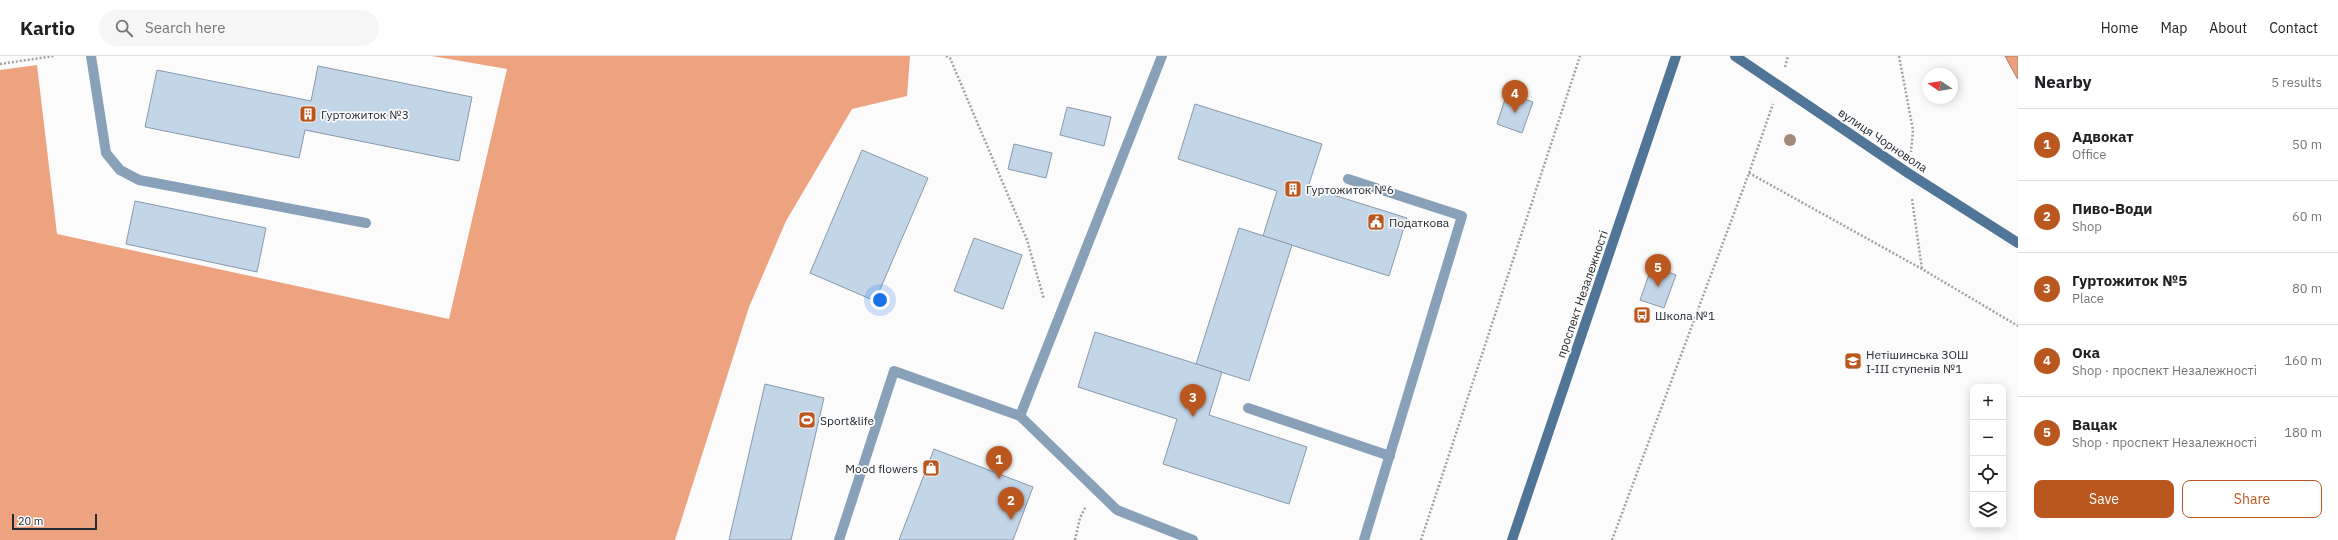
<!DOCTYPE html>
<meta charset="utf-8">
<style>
body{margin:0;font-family:"IBM Plex Sans",sans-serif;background:#f6f6f6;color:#202124}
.controls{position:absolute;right:12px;bottom:12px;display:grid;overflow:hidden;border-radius:8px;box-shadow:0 2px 10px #0003}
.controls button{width:36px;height:36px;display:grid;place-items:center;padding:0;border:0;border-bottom:1px solid #e0e0e0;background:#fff;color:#202124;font:20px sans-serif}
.compass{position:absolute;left:1922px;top:12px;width:36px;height:36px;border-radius:50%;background:#fff;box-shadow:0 2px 10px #0003;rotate:282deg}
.scale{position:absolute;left:12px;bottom:10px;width:85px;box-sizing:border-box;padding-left:4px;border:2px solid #232a31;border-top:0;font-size:11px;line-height:14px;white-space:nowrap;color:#232a31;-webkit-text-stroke:3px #fbfbfb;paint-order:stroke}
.you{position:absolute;left:880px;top:244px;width:14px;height:14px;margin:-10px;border:3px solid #fff;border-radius:50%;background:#1a73e8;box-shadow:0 0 0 6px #1a73e833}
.badge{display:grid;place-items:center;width:26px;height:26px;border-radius:50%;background:#ba571e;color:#fff;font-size:13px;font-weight:700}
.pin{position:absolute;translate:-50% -33px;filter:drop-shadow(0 1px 2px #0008)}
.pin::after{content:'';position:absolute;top:21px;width:14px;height:12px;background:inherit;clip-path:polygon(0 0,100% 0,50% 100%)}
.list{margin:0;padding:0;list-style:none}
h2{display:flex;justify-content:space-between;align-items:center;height:52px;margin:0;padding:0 16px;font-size:17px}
h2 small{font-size:13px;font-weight:400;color:#757577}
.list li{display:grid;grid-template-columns:26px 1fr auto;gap:12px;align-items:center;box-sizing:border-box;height:72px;padding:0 16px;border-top:1px solid #e0e0e0}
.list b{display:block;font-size:15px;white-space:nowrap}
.list p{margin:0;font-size:13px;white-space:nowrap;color:#757577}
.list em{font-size:13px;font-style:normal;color:#757577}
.actions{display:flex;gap:8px;padding:12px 16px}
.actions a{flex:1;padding:9px 0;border:1px solid #ba571e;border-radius:8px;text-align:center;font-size:14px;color:#ba571e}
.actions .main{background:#ba571e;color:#fff}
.icon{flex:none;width:22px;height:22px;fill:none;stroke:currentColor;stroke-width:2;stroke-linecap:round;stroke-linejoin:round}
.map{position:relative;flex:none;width:2018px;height:484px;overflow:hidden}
header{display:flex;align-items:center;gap:24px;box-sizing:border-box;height:56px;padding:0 20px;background:#fff;border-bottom:1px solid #e0e0e0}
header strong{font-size:19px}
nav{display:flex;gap:22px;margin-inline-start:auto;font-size:14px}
.search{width:280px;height:36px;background:#f6f6f6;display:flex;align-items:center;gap:10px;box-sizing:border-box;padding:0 14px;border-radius:22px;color:#757577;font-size:15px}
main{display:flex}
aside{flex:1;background:#fff}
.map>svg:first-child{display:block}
.forest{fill:#eda380}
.water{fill:#eba17e;stroke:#af7d67}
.building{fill:#c3d6e8;stroke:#8799aa}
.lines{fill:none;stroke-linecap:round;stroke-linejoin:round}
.path{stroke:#9fa2a5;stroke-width:2.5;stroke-dasharray:2 2;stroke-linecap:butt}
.lane{stroke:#88a1b9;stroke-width:10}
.secondary{stroke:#507597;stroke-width:10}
.tree{fill:#a2897b}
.labels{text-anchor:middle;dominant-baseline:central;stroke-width:3.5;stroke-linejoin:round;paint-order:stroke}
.poi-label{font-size:12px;fill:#232a31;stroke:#fbfbfb;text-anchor:start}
.street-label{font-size:12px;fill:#232a31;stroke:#fbfbfb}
</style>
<header>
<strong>Kartio</strong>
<div class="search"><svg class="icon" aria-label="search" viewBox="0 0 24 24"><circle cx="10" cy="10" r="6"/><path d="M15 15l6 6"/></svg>Search here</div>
<nav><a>Home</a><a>Map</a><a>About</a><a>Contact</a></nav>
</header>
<main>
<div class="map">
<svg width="2018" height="484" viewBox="0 0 2018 484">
<rect width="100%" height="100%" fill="#fbfbfb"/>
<polygon class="forest" points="432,0 910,0 907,40 852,53 786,165 749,251 675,484 0,484 0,14 37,9 57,178 449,263 507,13"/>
<polygon class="water" points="2005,0 2018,0 2018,23 2017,22"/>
<g class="building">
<polygon points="318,10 472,41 459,105 305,74 299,102 145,71 157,14 311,45"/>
<polygon points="1507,37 1533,46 1522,77 1497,68"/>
<polygon points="1195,48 1322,88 1308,131 1407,162 1389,220 1263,180 1277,135 1178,103"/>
<polygon points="1067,51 1111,61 1104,90 1060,79"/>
<polygon points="1014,88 1052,97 1046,122 1008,113"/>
<polygon points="862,94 928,122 875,245 810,217"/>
<polygon points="135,145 266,172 257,216 126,188"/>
<polygon points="1239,172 1292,189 1249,325 1196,308"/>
<polygon points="974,182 1022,199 1003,253 954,235"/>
<polygon points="1652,210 1676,219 1664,252 1640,244"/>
<polygon points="1095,276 1222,316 1209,359 1307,391 1289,448 1163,408 1177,363 1078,331"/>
<polygon points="765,328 824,342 791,484 729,484"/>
<polygon points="934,393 1033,431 1013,484 899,484"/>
</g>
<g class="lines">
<g class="path">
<polyline points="946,0 950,2 1027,184 1044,243"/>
<polyline points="1899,0 1913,74 1911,96"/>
<polyline points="0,8 54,0"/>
<polyline points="1785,11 1788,0"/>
<polyline points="1749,117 1922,213 2018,270"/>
<polyline points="1912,143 1922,213"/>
<polyline points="1075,484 1080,462 1086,450"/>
<polyline points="1421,484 1580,0"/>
<polyline points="1612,484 1749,117 1773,48"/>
</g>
<g class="lane">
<polyline points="91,0 106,97 120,114 139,124 366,167"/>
<polyline points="1348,123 1462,160 1364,484"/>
<polyline points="1248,352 1390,400"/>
<polyline points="1020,360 1162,0"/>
<polyline points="839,484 894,315 1020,360 1117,454 1193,484"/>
</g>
<g class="secondary">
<polyline points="1735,0 1908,117 2018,187"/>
<polyline points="1512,484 1676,0"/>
</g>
</g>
<circle class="tree" cx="1790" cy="84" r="6"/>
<defs>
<g id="building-square" transform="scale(0.9)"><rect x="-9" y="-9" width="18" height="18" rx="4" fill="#ba571e" stroke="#fbfbfb"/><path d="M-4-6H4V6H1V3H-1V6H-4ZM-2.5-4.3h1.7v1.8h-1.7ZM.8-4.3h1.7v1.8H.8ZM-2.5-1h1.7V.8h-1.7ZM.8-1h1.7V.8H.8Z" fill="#fff"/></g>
<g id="civic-square" transform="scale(0.9)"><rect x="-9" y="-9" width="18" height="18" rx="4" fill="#ba571e" stroke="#fbfbfb"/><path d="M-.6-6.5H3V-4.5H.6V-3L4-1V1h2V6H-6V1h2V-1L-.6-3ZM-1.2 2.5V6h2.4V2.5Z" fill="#fff"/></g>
<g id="bus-square" transform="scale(0.9)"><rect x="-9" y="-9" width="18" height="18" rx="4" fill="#ba571e" stroke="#fbfbfb"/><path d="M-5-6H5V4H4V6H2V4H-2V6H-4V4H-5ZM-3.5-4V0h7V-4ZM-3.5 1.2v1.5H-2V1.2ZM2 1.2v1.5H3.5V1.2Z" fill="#fff"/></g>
<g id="school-square" transform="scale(0.9)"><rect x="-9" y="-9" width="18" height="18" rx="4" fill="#ba571e" stroke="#fbfbfb"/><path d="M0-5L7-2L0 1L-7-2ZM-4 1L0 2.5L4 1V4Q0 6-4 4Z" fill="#fff"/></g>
<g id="stadium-square" transform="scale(0.9)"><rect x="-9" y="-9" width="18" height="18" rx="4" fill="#ba571e" stroke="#fbfbfb"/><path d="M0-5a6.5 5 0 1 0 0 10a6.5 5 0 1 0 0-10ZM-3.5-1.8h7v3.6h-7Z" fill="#fff"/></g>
<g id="shop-square" transform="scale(0.9)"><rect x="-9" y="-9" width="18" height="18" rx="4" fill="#ba571e" stroke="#fbfbfb"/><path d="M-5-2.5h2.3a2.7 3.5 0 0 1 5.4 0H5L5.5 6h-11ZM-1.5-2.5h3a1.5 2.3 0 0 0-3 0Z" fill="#fff"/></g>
</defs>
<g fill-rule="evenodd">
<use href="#building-square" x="308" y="58"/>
<use href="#building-square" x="1293" y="133"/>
<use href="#civic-square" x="1376" y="166"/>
<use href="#bus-square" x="1642" y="259"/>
<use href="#school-square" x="1853" y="305"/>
<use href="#stadium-square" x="807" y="364"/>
<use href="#shop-square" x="931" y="412"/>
</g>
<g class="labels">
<g class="poi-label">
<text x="321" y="58">Гуртожиток №3</text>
<text x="1306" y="133">Гуртожиток №6</text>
<text x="1389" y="166">Податкова</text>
<text x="1655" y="259">Школа №1</text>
<text x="1866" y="298">Нетішинська ЗОШ<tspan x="1866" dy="14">І-ІІІ ступенів №1</tspan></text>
<text x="820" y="364">Sport&amp;life</text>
<text x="918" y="412" text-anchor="end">Mood flowers</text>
</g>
<g class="street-label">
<text transform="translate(1883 84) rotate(34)">вулиця Чорновола</text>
<text transform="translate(1582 238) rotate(-71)">проспект Незалежності</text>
</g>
</g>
</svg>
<div class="controls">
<button>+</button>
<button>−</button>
<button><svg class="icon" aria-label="locate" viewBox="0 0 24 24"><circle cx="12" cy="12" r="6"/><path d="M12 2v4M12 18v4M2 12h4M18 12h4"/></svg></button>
<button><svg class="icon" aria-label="layers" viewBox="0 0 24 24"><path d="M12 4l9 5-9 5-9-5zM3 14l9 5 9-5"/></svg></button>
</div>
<svg class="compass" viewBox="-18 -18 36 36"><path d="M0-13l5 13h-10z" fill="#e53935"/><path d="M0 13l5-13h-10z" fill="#757577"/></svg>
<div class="scale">20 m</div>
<div class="you"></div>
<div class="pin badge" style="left:999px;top:423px">1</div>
<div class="pin badge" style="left:1011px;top:464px">2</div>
<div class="pin badge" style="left:1193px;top:361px">3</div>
<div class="pin badge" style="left:1515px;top:57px">4</div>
<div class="pin badge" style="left:1658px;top:231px">5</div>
</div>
<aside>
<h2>Nearby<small>5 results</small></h2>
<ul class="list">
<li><span class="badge">1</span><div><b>Адвокат</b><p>Office</p></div><em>50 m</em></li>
<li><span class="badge">2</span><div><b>Пиво-Води</b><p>Shop</p></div><em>60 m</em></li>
<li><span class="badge">3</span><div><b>Гуртожиток №5</b><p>Place</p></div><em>80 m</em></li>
<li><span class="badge">4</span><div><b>Ока</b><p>Shop · проспект Незалежності</p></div><em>160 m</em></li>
<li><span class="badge">5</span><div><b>Вацак</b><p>Shop · проспект Незалежності</p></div><em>180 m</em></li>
</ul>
<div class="actions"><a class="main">Save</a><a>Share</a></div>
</aside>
</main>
